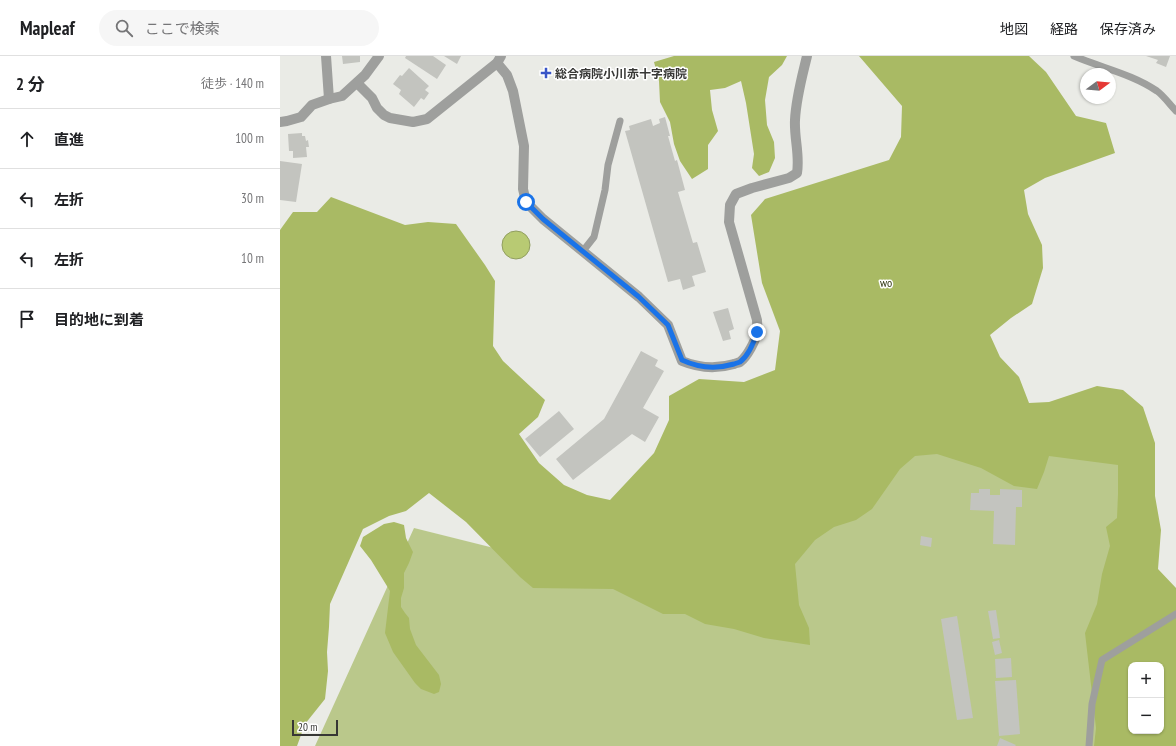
<!DOCTYPE html>
<html lang="ja">
<meta charset="utf-8">
<style>
body{margin:0;font-family:"PT Sans Narrow","Noto Sans JP",sans-serif;background:#f6f6f6;color:#202124}
.controls{position:absolute;right:12px;bottom:12px;display:grid;overflow:hidden;border-radius:8px;box-shadow:0 1px 3px #0004}
.controls button{width:36px;height:36px;display:grid;place-items:center;padding:0;border:0;border-bottom:1px solid #e0e0e0;background:#fff;color:#202124;font:20px sans-serif}
.compass{position:absolute;left:800px;top:12px;width:36px;height:36px;border-radius:50%;background:#fff;box-shadow:0 1px 3px #0004;rotate:74deg}
.scale{position:absolute;left:12px;bottom:10px;width:46px;box-sizing:border-box;padding-left:4px;border:2px solid #373735;border-top:0;font-size:11px;line-height:14px;white-space:nowrap;color:#373735;-webkit-text-stroke:3px #fff;paint-order:stroke}
.stop{position:absolute;width:12px;height:12px;margin:-9px;border:3px solid #1a73e8;border-radius:50%;background:#fff}
.stop.end{background:#1a73e8;border-color:#fff;box-shadow:0 1px 4px #0008}
.list{margin:0;padding:0;list-style:none}
h2{display:flex;justify-content:space-between;align-items:center;height:52px;margin:0;padding:0 16px;font-size:17px}
h2 small{font-size:13px;font-weight:400;color:#757577}
.list li{display:grid;grid-template-columns:26px 1fr auto;gap:12px;align-items:center;box-sizing:border-box;height:60px;padding:0 16px;border-top:1px solid #e0e0e0}
.list b{display:block;font-size:15px;white-space:nowrap}
.list em{font-size:13px;font-style:normal;color:#757577}
.icon{flex:none;width:22px;height:22px;fill:none;stroke:currentColor;stroke-width:2;stroke-linecap:round;stroke-linejoin:round}
.map{position:relative;flex:none;width:896px;height:690px;overflow:hidden}
header{display:flex;align-items:center;gap:24px;box-sizing:border-box;height:56px;padding:0 20px;background:#fff;border-bottom:1px solid #e0e0e0}
header strong{font-size:19px}
nav{display:flex;gap:22px;margin-inline-start:auto;font-size:14px}
.search{width:280px;height:36px;background:#f6f6f6;display:flex;align-items:center;gap:10px;box-sizing:border-box;padding:0 14px;border-radius:22px;color:#757577;font-size:15px}
main{display:flex}
aside{flex:1;background:#fff}
.map>svg:first-child{display:block}
.green{fill:#bac88b;fill-rule:evenodd}
.forest{fill:#a9ba64;fill-rule:evenodd}
.water{fill:#b8ca73;stroke:#919e60}
.building{fill:#c3c4bf}
.lines{fill:none;stroke-linecap:round;stroke-linejoin:round}
.lane{stroke:#9e9f9d;stroke-width:7}
.street{stroke:#9e9f9d;stroke-width:10}
.route{stroke:#1a73e8;stroke-width:5}
.poi-dot{fill:#3955c7;stroke:#fff;stroke-width:1.5}
.labels{text-anchor:middle;dominant-baseline:central;stroke-width:3;stroke-linejoin:round;paint-order:stroke}
.poi-label{font-size:12px;font-weight:bold;fill:#373735;stroke:#fff;text-anchor:start}
.park-label{font-size:12px;fill:#2c330e;stroke:#fff}
</style>
<header>
<strong>Mapleaf</strong>
<div class="search"><svg class="icon" aria-label="search" viewBox="0 0 24 24"><circle cx="10" cy="10" r="6"/><path d="M15 15l6 6"/></svg>ここで検索</div>
<nav><a>地図</a><a>経路</a><a>保存済み</a></nav>
</header>
<main>
<aside>
<h2>2 分<small>徒歩 · 140 m</small></h2>
<ul class="list">
<li><svg class="icon" aria-label="ahead" viewBox="0 0 24 24"><path d="M12 20V5M6 11l6-6 6 6"/></svg><div><b>直進</b></div><em>100 m</em></li>
<li><svg class="icon" aria-label="left" viewBox="0 0 24 24"><path d="M17 20v-9H6M10 6l-5 5 5 5"/></svg><div><b>左折</b></div><em>30 m</em></li>
<li><svg class="icon" aria-label="left" viewBox="0 0 24 24"><path d="M17 20v-9H6M10 6l-5 5 5 5"/></svg><div><b>左折</b></div><em>10 m</em></li>
<li><svg class="icon" aria-label="arrive" viewBox="0 0 24 24"><path d="M6 21V4h12l-3 4 3 4H6"/></svg><div><b>目的地に到着</b></div></li>
</ul>
</aside>
<div class="map">
<svg width="896" height="690" viewBox="0 0 896 690">
<rect width="100%" height="100%" fill="#eaebe6"/>
<path class="green" d="M620,366L845,403L896,590V690H35L134,472L475,557ZM851,609H881V675H851Z"/>
<g class="forest">
<polygon points="394,0 507,0 502,9 489,21 485,44 487,69 494,86 495,102 489,116 479,120 472,112 474,98 466,47 461,25 445,32 430,34 432,54 438,75 428,89 428,113 412,123 400,105 394,88 390,66 380,46 379,25 374,6"/>
<path d="M579,0H749L766,16L796,60L826,67L835,97L765,122L744,134L748,158L762,189L763,212L752,248L731,262L710,279L720,301L739,321L749,347L769,346L817,330L843,334L863,351L875,387V440L881,474L878,513L896,532V690H814L816,672L805,577L817,548L822,518L830,490L826,471L837,462L838,438V409L769,400L764,416L757,433L734,430L701,412L657,398L635,400L620,413L592,453L576,464L554,471L535,484L515,508L519,549L529,572L530,589L484,582L454,573L425,568L405,558H383L333,533L253,532L240,521L186,466L149,437L126,455L109,460L83,473L50,548L49,571L47,596L48,615L45,643L25,668L17,690H0V174L13,156H37L51,141L125,169L148,166L176,168L205,209L215,225L213,290L223,305L265,344L258,361L239,378L259,407L284,429L307,439L330,444L374,397L389,364V340L419,323L464,326L495,314L500,275L482,227L471,159L485,143L609,104L621,81L622,50ZM851,609H881V675H851Z"/>
<polygon points="114,466 124,469 126,482 133,496 129,507 124,517 124,532 121,542 121,551 125,557 129,562 130,573 136,589 159,619 161,628 159,636 154,638 141,633 135,627 113,596 105,577 110,535 91,504 80,490 83,481 104,468"/>
</g>
<circle class="water" cx="236" cy="189" r="14"/>
<g class="building">
<polygon points="62,0 80,0 80,6 63,8"/>
<polygon points="126,0 153,0 166,9 157,23 125,2"/>
<polygon points="164,0 181,0 177,8"/>
<polygon points="866,0 890,0 886,11 876,7 878,4"/>
<polygon points="129,12 149,30 145,34 149,37 144,44 141,42 134,51 119,38 121,34 113,28 120,19 122,20"/>
<polygon points="385,61 390,80 388,80 395,105 397,104 405,134 398,136 413,187 417,186 426,216 412,220 415,230 403,234 400,223 388,226 345,75 350,74 349,70 371,63 373,70 380,67 379,63"/>
<polygon points="22,77 22,80 25,80 26,85 28,84 29,91 26,91 27,101 13,102 13,95 9,95 8,78"/>
<polygon points="0,105 22,108 16,146 0,144"/>
<polygon points="448,252 454,273 449,275 451,283 443,285 433,256"/>
<polygon points="361,295 378,304 375,310 384,315 363,352 379,361 365,386 352,378 293,424 276,403 324,363"/>
<polygon points="279,355 294,373 260,401 245,383"/>
<polygon points="699,433 710,433 710,439 720,439 720,433 742,434 742,451 736,451 735,489 713,488 714,455 690,454 691,437 699,437"/>
<polygon points="641,480 652,482 651,491 640,489"/>
<polygon points="716,554 720,582 713,583 708,555"/>
<polygon points="677,560 693,662 677,664 661,563"/>
<polygon points="719,584 722,597 715,599 712,586"/>
<polygon points="731,602 732,621 716,622 715,603"/>
<polygon points="736,624 740,678 719,680 715,625"/>
<polygon points="720,682 736,689 735,690 717,690"/>
</g>
<g class="lines">
<g class="lane">
<path d="M794,0C822,12 852,18 877,35C884,40 890,49 896,55"/>
<polyline points="303,195 314,181 325,134 328,109 340,65"/>
<polyline points="809,690 812,648 822,604 896,558"/>
</g>
<g class="street">
<polyline points="46,0 49,43"/>
<path d="M217,7L227,19L233,35L244,90L243,133L246,146L263,163L359,241L388,269L402,305C419,312 437,313 454,308C456,307 458,307 460,306C467,301 476,284 477,276C478,272 477,268 477,264L449,166L450,149L456,138L472,132L509,122L517,117C520,99 514,82 515,64C516,42 522,21 527,0"/>
<polyline points="77,27 92,42 97,52 104,59 110,62 133,66 147,63 217,7 221,0"/>
<polyline points="0,66 7,65 21,61 32,49 49,43 62,40 85,19 99,0"/>
</g>
</g>
<g class="lines">
<path class="route" d="M246,146L263,163L359,241L388,269L402,304C419,312 437,313 454,308C454,308 460,306 460,306C469,299 474,286 477,276"/>
</g>
<path class="poi-dot" d="M264 11h4v4h4v4h-4v4h-4v-4h-4v-4h4z"/>
<g class="labels">
<g class="poi-label">
<text x="275" y="17">総合病院小川赤十字病院</text>
</g>
<g class="park-label">
<text x="606" y="226">wo</text>
</g>
</g>
</svg>
<div class="controls">
<button>+</button>
<button>−</button>
</div>
<svg class="compass" viewBox="-18 -18 36 36"><path d="M0-13l5 13h-10z" fill="#e53935"/><path d="M0 13l5-13h-10z" fill="#757577"/></svg>
<div class="scale">20 m</div>
<div class="stop" style="left:246px;top:146px"></div>
<div class="stop end" style="left:477px;top:276px"></div>
</div>
</main>
